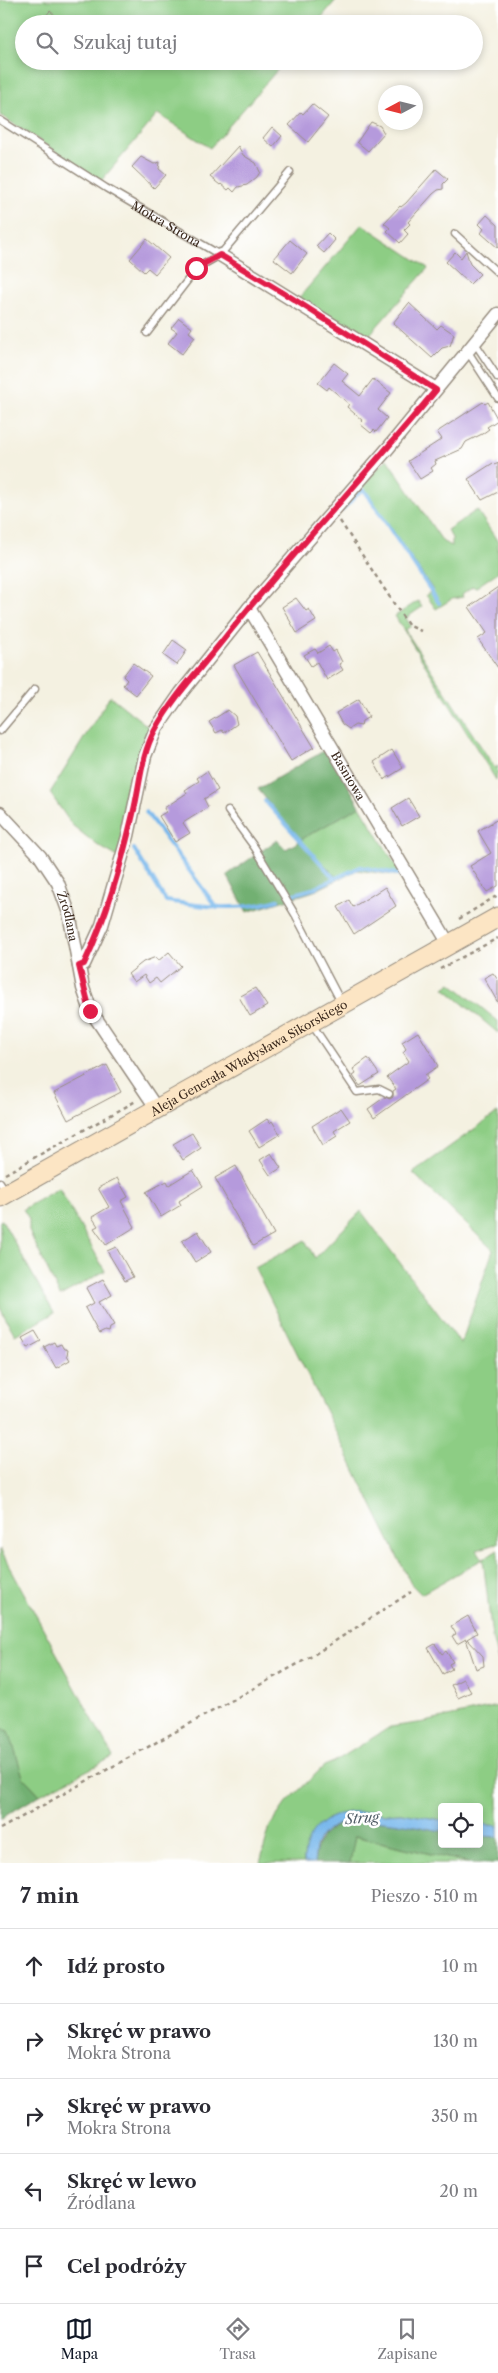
<!DOCTYPE html>
<html lang="pl">
<meta charset="utf-8">
<style>
body{margin:0;font-family:"Libre Caslon Text",serif;background:#f2f2f3;color:#2b2b33}
.controls{position:absolute;right:15px;bottom:15px;display:grid;overflow:hidden;border-radius:5px;box-shadow:0 2px 8px #0003}
.controls button{width:45px;height:45px;display:grid;place-items:center;padding:0;border:0;border-bottom:1px solid #e1e1e2;background:#fff;color:#2b2b33;font:25px sans-serif}
.compass{position:absolute;left:378px;top:85px;width:45px;height:45px;border-radius:50%;background:#fff;box-shadow:0 2px 8px #0003;rotate:263deg}
.stop{position:absolute;width:15px;height:15px;margin:-11px;border:4px solid #e11d48;border-radius:50%;background:#fff}
.stop.end{background:#e11d48;border-color:#fff;box-shadow:0 1px 5px #0008}
.list{margin:0;padding:0;list-style:none}
h2{display:flex;justify-content:space-between;align-items:center;height:65px;margin:0;padding:0 20px;font-size:21px}
h2 small{font-size:16px;font-weight:400;color:#7c7c81}
.list li{display:grid;grid-template-columns:32px 1fr auto;gap:15px;align-items:center;box-sizing:border-box;height:75px;padding:0 20px;border-top:1px solid #e1e1e2}
.list b{display:block;font-size:19px;white-space:nowrap}
.list p{margin:0;font-size:16px;white-space:nowrap;color:#7c7c81}
.list em{font-size:16px;font-style:normal;color:#7c7c81}
.icon{flex:none;width:28px;height:28px;fill:none;stroke:currentColor;stroke-width:2;stroke-linecap:round;stroke-linejoin:round}
.map{position:relative;flex:none;width:498px;height:1863px;overflow:hidden}
.search{position:absolute;background:#fff;box-shadow:0 2px 8px #0003;left:15px;right:15px;top:15px;height:55px;display:flex;align-items:center;gap:12px;box-sizing:border-box;padding:0 18px;border-radius:28px;color:#7c7c81;font-size:19px}
.sheet{height:440px;background:#fff}
nav{display:flex;justify-content:space-around;align-items:center;box-sizing:border-box;height:70px;border-top:1px solid #e1e1e2;background:#fff;font-size:14px;color:#7c7c81}
nav a{display:grid;justify-items:center;gap:2px}
nav .on{color:#111827}
.map>svg:first-child{display:block}
.green{fill:#8dcd84;stroke:#647c51}
.forest{fill:#72b072;stroke:#566d48}
.water{fill:#78b8ec;stroke:#5a7185}
.lines{fill:none;stroke-linecap:round;stroke-linejoin:round}
.stream{stroke:#78b8ec;stroke-width:4}
.building{fill:#b59adc}
.service-casing{stroke:#988e80;stroke-width:9}
.minor-casing{stroke:#988e80;stroke-width:15}
.secondary-casing{stroke:#988e80;stroke-width:21}
.path{stroke:#988e80;stroke-width:2.5;stroke-dasharray:4 4;stroke-linecap:butt}
.service{stroke:#fff;stroke-width:6}
.minor{stroke:#fff;stroke-width:12}
.secondary{stroke:#fce5c4;stroke-width:19}
.route{stroke:#e11d48;stroke-width:6}
.labels{text-anchor:middle;dominant-baseline:central;stroke-width:5;stroke-linejoin:round;paint-order:stroke}
.street-label{font-size:12px;fill:#3b2a1e;stroke:#fff}
.water-label{font-size:14px;font-style:italic;fill:#505c66;stroke:#fff}
</style>
<div class="map">
<svg width="498" height="1863" viewBox="0 0 498 1863">
<rect width="100%" height="100%" fill="#fff"/>
<filter id="ink" filterUnits="userSpaceOnUse"><feTurbulence type="fractalNoise" baseFrequency=".02" numOctaves="2"/><feDisplacementMap in="SourceGraphic" scale="10" xChannelSelector="R" yChannelSelector="G"/><feConvolveMatrix kernelMatrix="1 2 1 2 8 2 1 2 1" color-interpolation-filters="sRGB"/></filter>
<filter id="wash" filterUnits="userSpaceOnUse"><feTurbulence type="fractalNoise" baseFrequency=".0096" numOctaves="4" result="noise"/><feDisplacementMap in="SourceGraphic" scale="20" xChannelSelector="R" yChannelSelector="G"/><feGaussianBlur stdDeviation="1.12" result="paint"/><feColorMatrix in="noise" values="0 0 0 0 0 0 0 0 0 0 0 0 0 0 0 0 0 1.4 0 .05"/><feComposite in="paint" operator="in"/></filter>
<g filter="url(#wash)">
<rect width="100%" height="100%" fill="#f4f1e1"/>
<g class="green">
<polygon points="0,0 336,0 316,24 24,24 24,61 285,61 210,148 158,114 101,181 0,115"/>
<polygon points="362,224 428,268 365,340 298,299"/>
<polygon points="387,459 443,542 452,546 452,538 447,530 477,510 498,542 498,572 475,588 473,586 462,594 463,597 452,599 436,609 426,595 433,590 362,485"/>
<polygon points="418,601 422,607 406,618 411,626 405,630 495,768 498,766 496,780 395,616"/>
<polygon points="110,696 150,728 118,857 97,845 72,825 50,793"/>
<polygon points="360,806 402,876 357,870 339,879 300,840"/>
<polygon points="451,983 498,1021 498,1033 444,988"/>
<polygon points="498,1112 498,1543 477,1550 483,1559 498,1550 498,1661 492,1637 483,1559 421,1594 411,1584 255,1268 305,1240 315,1258 361,1211 461,1344 493,1250 413,1173"/>
<polygon points="59,1188 105,1271 60,1296 29,1231 29,1219 23,1209"/>
<polygon points="2,1220 54,1313 15,1335 0,1308 0,1221"/>
<polygon points="0,1549 113,1757 40,1795 23,1777 9,1731 0,1728"/>
<polygon points="498,1706 498,1826 479,1824 479,1807 442,1807 442,1820 401,1813 384,1814 372,1810 364,1813 349,1812 327,1819 304,1858 304,1863 260,1863 270,1826 286,1803 324,1766 334,1762 390,1727 425,1722"/>
<polygon points="354,1836 469,1863 350,1863"/>
</g>
<g class="forest">
<polygon points="327,749 360,806 300,840 339,879 314,891 247,912 227,875 277,840 286,849 300,841 258,789"/>
<polygon points="0,1728 9,1731 23,1777 40,1795 0,1819"/>
<path d="M363,1819L400,1823L442,1831V1844H479V1836L498,1837V1863H469L355,1836L350,1863H314C318,1829 332,1825 363,1819Z"/>
</g>
<g class="water">
<path d="M372,1810L384,1814L401,1813L442,1820V1831C409,1826 330,1802 316,1847C315,1852 315,1858 314,1863H304C303,1835 322,1816 349,1812C357,1811 364,1813 372,1810Z"/>
<polygon points="479,1824 498,1826 498,1837 479,1836"/>
</g>
<g class="lines">
<g class="stream">
<polyline points="342,510 361,490 365,491 439,603"/>
<polyline points="265,801 334,878"/>
<polyline points="146,812 217,908"/>
<path d="M134,849L166,901C204,906 241,912 278,900"/>
<polyline points="291,895 312,889 360,867 403,875 404,877"/>
</g>
</g>
<g id="blocks">
<g class="building">
<polygon points="50,11 65,24 48,24 43,19"/>
<polygon points="312,104 328,117 308,142 289,125 301,112 303,114"/>
<polygon points="371,122 380,126 384,133 368,151 357,142"/>
<polygon points="272,127 282,136 273,147 263,138"/>
<polygon points="238,146 243,155 256,163 260,172 257,177 247,185 238,187 234,192 230,188 228,190 221,184 220,185 210,177"/>
<polygon points="141,157 154,164 160,162 159,169 166,175 154,188 132,167"/>
<polygon points="436,169 448,179 443,184 443,189 438,190 433,194 408,222 410,224 404,230 408,234 400,243 387,231 390,228 384,223 400,206 401,207 406,203"/>
<polygon points="487,215 498,225 498,248 481,233 484,229 479,224"/>
<polygon points="328,233 335,240 324,253 316,246"/>
<polygon points="147,239 169,258 155,274 148,268 144,272 130,259"/>
<polygon points="290,240 307,254 292,273 274,259"/>
<polygon points="466,251 470,264 480,274 470,284 446,262 455,252 461,258"/>
<polygon points="409,303 437,329 441,325 454,334 450,346 442,348 432,358 393,323"/>
<polygon points="179,318 192,328 189,332 195,337 182,354 168,343 177,332 171,328"/>
<polygon points="334,363 348,374 342,381 360,396 373,379 391,393 378,410 387,418 376,432 374,430 371,433 360,424 363,421 347,407 349,404 329,387 327,390 318,383"/>
<polygon points="483,402 485,404 488,402 498,420 487,427 489,429 482,434 466,442 462,449 435,461 436,464 431,468 433,471 420,479 408,461 442,439 437,432"/>
<polygon points="493,463 495,465 498,463 498,492 482,500 468,479"/>
<polygon points="498,587 498,668 478,639 487,633 469,607"/>
<polygon points="296,598 306,611 309,609 316,621 297,633 282,607"/>
<polygon points="173,640 187,650 177,665 163,655"/>
<polygon points="329,646 333,652 336,650 342,662 339,664 343,670 327,680 317,662 311,666 304,655 315,649 318,653"/>
<polygon points="257,652 314,747 291,761 234,665"/>
<polygon points="133,663 151,676 136,695 123,685 127,680 123,676"/>
<polygon points="359,699 369,717 362,721 361,726 355,725 349,729 342,724 336,713"/>
<polygon points="228,710 235,716 237,724 224,733 222,730 216,733 209,722"/>
<polygon points="392,750 403,768 384,780 374,762"/>
<polygon points="207,771 218,790 204,799 208,807 183,823 190,833 175,842 159,816 166,812 164,808 187,793 185,790 199,781 197,778"/>
<polygon points="408,798 419,816 402,826 392,808"/>
<polygon points="498,819 498,886 487,892 470,866 491,853 478,831"/>
<polygon points="385,887 396,906 354,934 338,907 349,900 353,907"/>
<polygon points="169,952 181,966 160,983 156,978 149,983 144,975 134,982 128,974 143,962 156,957 158,961"/>
<polygon points="493,973 498,980 498,1003 484,978"/>
<polygon points="255,988 267,1006 250,1016 239,997"/>
<polygon points="418,1032 438,1066 425,1075 428,1079 374,1118 368,1109 385,1097 390,1099 393,1097 393,1091 396,1089 387,1077 409,1061 403,1052 406,1049 402,1042"/>
<polygon points="368,1058 379,1074 360,1086 353,1076 356,1074 353,1069"/>
<polygon points="107,1065 121,1092 68,1120 54,1093"/>
<polygon points="341,1108 350,1121 334,1131 337,1136 323,1145 312,1126"/>
<polygon points="267,1119 270,1123 272,1121 280,1134 259,1147 249,1131"/>
<polygon points="192,1133 201,1148 183,1160 173,1144"/>
<polygon points="271,1153 281,1168 270,1175 260,1160"/>
<polygon points="236,1166 274,1234 253,1246 215,1178"/>
<polygon points="193,1170 203,1186 179,1201 181,1205 161,1217 146,1192 167,1181 169,1185"/>
<polygon points="117,1178 128,1197 121,1201 135,1227 106,1245 94,1228 98,1226 92,1217 109,1207 98,1188"/>
<polygon points="198,1231 211,1252 195,1262 182,1241"/>
<polygon points="116,1247 133,1277 125,1281 107,1251"/>
<polygon points="103,1279 112,1295 99,1302 114,1326 110,1328 109,1332 105,1331 99,1334 85,1308 94,1303 86,1288"/>
<polygon points="35,1331 41,1341 28,1348 22,1338"/>
<polygon points="54,1342 56,1346 61,1344 63,1348 68,1350 67,1355 70,1360 56,1368 44,1347"/>
<polygon points="468,1616 477,1633 467,1639 483,1656 484,1666 476,1669 466,1639 457,1644 452,1636 456,1634 451,1626"/>
<polygon points="435,1644 442,1654 446,1651 453,1662 449,1664 452,1669 443,1674 428,1648"/>
<polygon points="463,1679 471,1692 458,1698 451,1685"/>
</g>
</g>
</g>
<g filter="url(#ink)">
<use href="#blocks" fill-opacity="0" stroke="#988e80" stroke-width="1"/>
<g class="lines">
<g class="service-casing">
<g id="service">
<path id="s1" d="M0,120L106,188L220,255"/>
<polyline points="455,234 498,273"/>
<polyline points="147,333 197,268 220,255 290,172"/>
<polyline points="475,343 498,378"/>
<polyline points="468,352 498,398"/>
<polyline points="0,731 35,689"/>
<polyline points="228,811 255,848 296,916 342,1004"/>
<polyline points="311,1023 357,1092 379,1089 389,1094"/>
<polyline points="0,1182 6,1192"/>
</g>
</g>
<g class="minor-casing">
<g id="minor">
<polyline points="220,255 436,389"/>
<path id="s2" d="M249,608L449,944"/>
<path id="s3" d="M0,813L40,856L58,883L69,913L83,988L91,1011L157,1109"/>
<polyline points="79,966 84,964 102,925 128,836 145,756 156,729 181,693 249,608 389,447 498,314"/>
</g>
</g>
<g class="secondary-casing">
<g id="secondary">
<path id="s4" d="M0,1197L498,917"/>
</g>
</g>
<g class="path">
<polyline points="340,521 408,625 421,631"/>
<polyline points="459,919 498,895"/>
<polyline points="440,969 498,938"/>
<polyline points="5,1174 136,1101"/>
<polyline points="0,1829 312,1656 411,1592"/>
</g>
<use href="#service" class="service"/>
<use href="#minor" class="minor"/>
<use href="#secondary" class="secondary"/>
</g>
</g>
<g class="lines" filter="url(#ink)">
<path class="route" d="M90,1011L79,966L84,964C107,916 121,865 133,814C140,786 141,755 155,730C173,697 200,669 223,640C291,554 367,474 436,390L290,297L220,255L196,268"/>
</g>
<g class="labels">
<g class="street-label">
<text stroke="none"><textPath href="#s1" startOffset="196">Mokra Strona</textPath></text>
<text stroke="none"><textPath href="#s2" startOffset="195">Baśniowa</textPath></text>
<text stroke="none"><textPath href="#s3" startOffset="126">Źródlana</textPath></text>
<text stroke="none"><textPath href="#s4" startOffset="285">Aleja Generała Władysława Sikorskiego</textPath></text>
</g>
<g class="water-label">
<text transform="translate(362 1818) rotate(-4)">Strug</text>
</g>
</g>
</svg>
<div class="controls">
<button><svg class="icon" aria-label="locate" viewBox="0 0 24 24"><circle cx="12" cy="12" r="6"/><path d="M12 2v4M12 18v4M2 12h4M18 12h4"/></svg></button>
</div>
<svg class="compass" viewBox="-18 -18 36 36"><path d="M0-13l5 13h-10z" fill="#e53935"/><path d="M0 13l5-13h-10z" fill="#7c7c81"/></svg>
<div class="stop" style="left:196px;top:268px"></div>
<div class="stop end" style="left:90px;top:1011px"></div>
<div class="search"><svg class="icon" aria-label="search" viewBox="0 0 24 24"><circle cx="10" cy="10" r="6"/><path d="M15 15l6 6"/></svg>Szukaj tutaj</div>
</div>
<section class="sheet">
<h2>7 min<small>Pieszo · 510 m</small></h2>
<ul class="list">
<li><svg class="icon" aria-label="ahead" viewBox="0 0 24 24"><path d="M12 20V5M6 11l6-6 6 6"/></svg><div><b>Idź prosto</b></div><em>10 m</em></li>
<li><svg class="icon" aria-label="right" viewBox="0 0 24 24"><path d="M7 20v-9h11M14 6l5 5-5 5"/></svg><div><b>Skręć w prawo</b><p>Mokra Strona</p></div><em>130 m</em></li>
<li><svg class="icon" aria-label="right" viewBox="0 0 24 24"><path d="M7 20v-9h11M14 6l5 5-5 5"/></svg><div><b>Skręć w prawo</b><p>Mokra Strona</p></div><em>350 m</em></li>
<li><svg class="icon" aria-label="left" viewBox="0 0 24 24"><path d="M17 20v-9H6M10 6l-5 5 5 5"/></svg><div><b>Skręć w lewo</b><p>Źródlana</p></div><em>20 m</em></li>
<li><svg class="icon" aria-label="arrive" viewBox="0 0 24 24"><path d="M6 21V4h12l-3 4 3 4H6"/></svg><div><b>Cel podróży</b></div></li>
</ul>
</section>
<nav>
<a class="on"><svg class="icon" aria-label="map" viewBox="0 0 24 24"><path d="M3 6l6-2 6 2 6-2v14l-6 2-6-2-6 2zM9 4v14M15 6v14"/></svg>Mapa</a>
<a><svg class="icon" aria-label="directions" viewBox="0 0 24 24"><path d="M12 3l9 9-9 9-9-9zM9 14v-3h6M13 9l2 2-2 2"/></svg>Trasa</a>
<a><svg class="icon" aria-label="saved" viewBox="0 0 24 24"><path d="M7 4h10v16l-5-4-5 4z"/></svg>Zapisane</a>
</nav>
